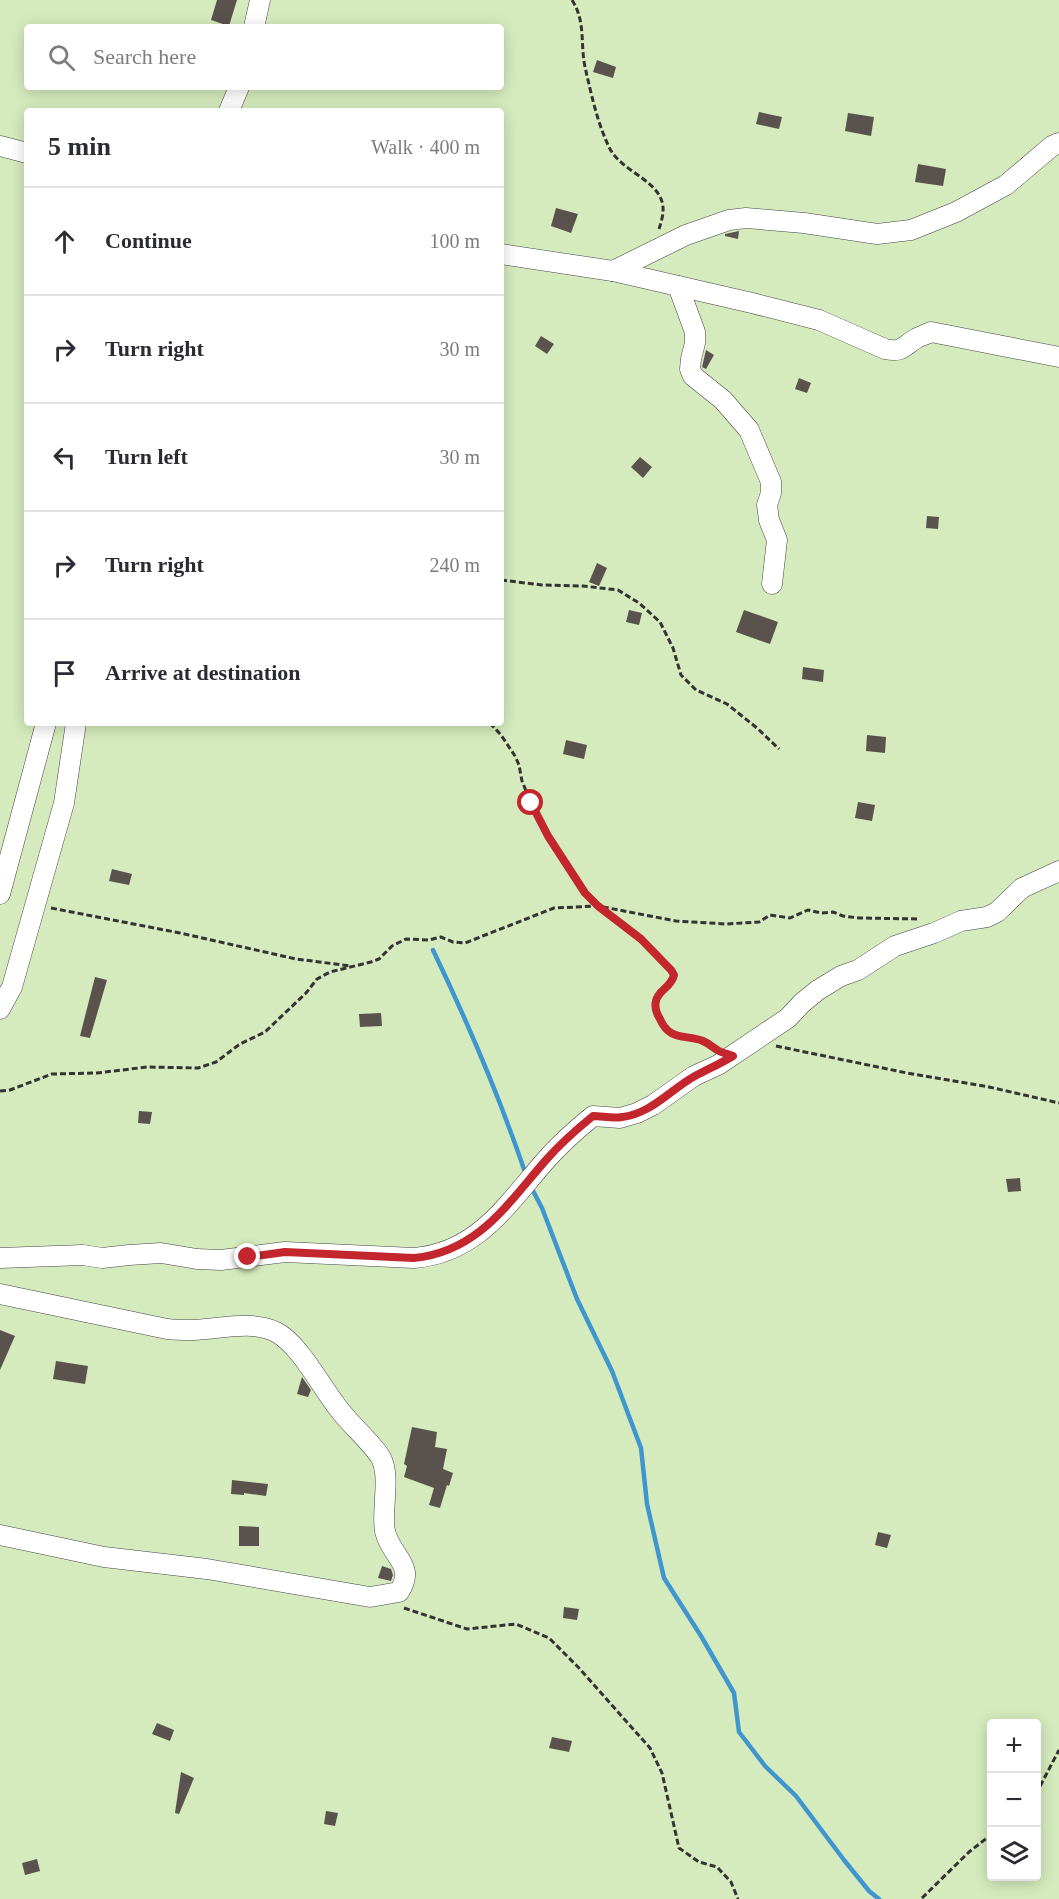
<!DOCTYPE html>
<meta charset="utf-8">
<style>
body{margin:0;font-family:Georgia,serif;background:#f2f2f3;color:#2b2b33}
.controls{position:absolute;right:18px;bottom:18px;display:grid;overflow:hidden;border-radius:6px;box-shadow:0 3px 15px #0003}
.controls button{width:54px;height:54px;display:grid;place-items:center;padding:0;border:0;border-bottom:2px solid #e1e1e2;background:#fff;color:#2b2b33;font:30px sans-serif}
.stop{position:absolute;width:18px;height:18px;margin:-14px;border:4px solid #c4262e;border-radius:50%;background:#fff}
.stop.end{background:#c4262e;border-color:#fff;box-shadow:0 2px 6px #0008}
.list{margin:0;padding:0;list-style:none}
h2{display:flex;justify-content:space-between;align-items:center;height:78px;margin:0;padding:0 24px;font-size:26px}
h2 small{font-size:20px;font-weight:400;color:#7c7c81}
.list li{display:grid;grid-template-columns:39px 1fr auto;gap:18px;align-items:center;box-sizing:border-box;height:108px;padding:0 24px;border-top:2px solid #e1e1e2}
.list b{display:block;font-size:22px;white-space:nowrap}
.list em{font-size:20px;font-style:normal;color:#7c7c81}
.icon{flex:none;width:33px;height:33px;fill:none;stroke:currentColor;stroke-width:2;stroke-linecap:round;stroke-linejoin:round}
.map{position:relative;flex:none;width:1059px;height:1899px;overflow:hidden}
.search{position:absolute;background:#fff;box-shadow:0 3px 15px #0003;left:24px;top:24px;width:480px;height:66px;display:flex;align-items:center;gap:15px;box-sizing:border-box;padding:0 21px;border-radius:6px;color:#7c7c81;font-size:22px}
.panel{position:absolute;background:#fff;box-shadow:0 3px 15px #0003;left:24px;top:108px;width:480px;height:618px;border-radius:6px}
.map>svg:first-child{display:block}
.green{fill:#d5ebbd;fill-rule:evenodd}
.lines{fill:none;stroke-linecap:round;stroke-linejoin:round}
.stream{stroke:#3f96cf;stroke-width:4.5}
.building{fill:#5a524d}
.minor-casing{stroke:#444;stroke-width:21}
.path{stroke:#333;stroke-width:3;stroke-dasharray:6 3;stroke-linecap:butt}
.minor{stroke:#fff;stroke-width:20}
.route{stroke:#c4262e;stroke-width:8}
</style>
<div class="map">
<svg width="1059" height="1899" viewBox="0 0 1059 1899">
<rect width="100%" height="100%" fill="#fffdf5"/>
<path class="green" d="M0,0H1059V1899H0ZM27,27H501V87H27ZM27,111H501V723H27ZM992,1724H1036V1876H992Z"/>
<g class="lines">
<g class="stream">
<path d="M433,950C468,1023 500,1098 526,1175"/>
<polyline points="530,1185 542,1208 577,1299 612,1371 641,1448 647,1504 664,1578 701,1636 734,1693 739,1732 765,1766 796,1796 844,1860 869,1891 879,1899"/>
</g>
</g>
<g class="building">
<polygon points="217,0 237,0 229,26 211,20"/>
<polygon points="597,60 616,67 613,78 593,72"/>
<polygon points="759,112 782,117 779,129 756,124"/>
<polygon points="848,113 874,117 871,136 845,131"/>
<polygon points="918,164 946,169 943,186 915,182"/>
<polygon points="556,208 578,214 571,233 551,226"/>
<polygon points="739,231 738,239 725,236 725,234"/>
<polygon points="541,336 554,344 547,354 535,346"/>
<polygon points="706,350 714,355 706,369 702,367"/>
<polygon points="799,378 811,383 807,393 795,389"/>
<polygon points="640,457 652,467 643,478 631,467"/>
<polygon points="927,516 939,517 938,529 926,528"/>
<polygon points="597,563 607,568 599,586 589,582"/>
<polygon points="629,610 642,613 639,625 626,622"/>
<polygon points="744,610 778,622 770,644 736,632"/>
<polygon points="803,667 824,670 823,682 802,679"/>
<polygon points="867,735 886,737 885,753 866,751"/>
<polygon points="566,740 587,745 584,759 563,754"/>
<polygon points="858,802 875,805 872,821 855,818"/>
<polygon points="112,869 132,874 129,885 109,881"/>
<polygon points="95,977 107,980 90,1038 80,1036"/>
<polygon points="381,1013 382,1026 360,1027 359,1014"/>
<polygon points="139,1111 152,1112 150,1124 138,1123"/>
<polygon points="1020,1178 1021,1191 1008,1192 1006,1179"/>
<polygon points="0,1330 15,1336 0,1370"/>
<polygon points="56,1361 88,1366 85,1384 53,1379"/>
<polygon points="302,1377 311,1390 308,1397 297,1394"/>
<polygon points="412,1427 437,1432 435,1447 447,1449 443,1469 453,1473 449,1486 447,1485 440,1508 429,1505 434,1488 404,1477 407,1466 404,1464"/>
<polygon points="232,1480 268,1484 266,1496 244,1493 244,1495 231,1494"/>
<polygon points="239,1526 259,1527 259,1546 239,1546"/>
<polygon points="878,1532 891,1535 887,1548 875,1545"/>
<polygon points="382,1566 391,1569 393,1575 391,1581 378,1578"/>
<polygon points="564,1607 579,1609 577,1620 563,1618"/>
<polygon points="157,1723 174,1730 170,1741 152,1734"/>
<polygon points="552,1737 572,1741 569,1752 549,1748"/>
<polygon points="181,1772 194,1778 179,1814 175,1813"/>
<polygon points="326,1811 338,1813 335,1826 324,1824"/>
<polygon points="37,1859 40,1871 25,1875 22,1863"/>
</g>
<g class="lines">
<g class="minor-casing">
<g id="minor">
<polyline points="254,27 260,0"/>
<polyline points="229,111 239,87"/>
<polyline points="0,146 27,153"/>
<path d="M501,254L613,271L752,303L819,320L885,349C903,353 903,346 917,338C921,336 927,334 931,332L1059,357"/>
<polyline points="613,271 686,235 729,220 746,218 804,223 877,234 911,230 956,212 1006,185 1052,146 1059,143"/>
<polyline points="678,286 695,332 695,343 691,359 690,369 693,376 723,400 749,430 771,482 771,493 767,505 769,520 777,540 772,584"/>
<polyline points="0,894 46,723"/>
<polyline points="0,1009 12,987 64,803 76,723"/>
<path d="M0,1258L83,1255L102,1258L129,1255L161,1253L197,1259L221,1260L285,1252L414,1258C478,1253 508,1203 546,1160C560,1144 577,1129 593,1116L620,1118L637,1113L653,1105L694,1076L718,1065L788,1018L802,1003L818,990L841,976L858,970L895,946L934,933L961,921L987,917L997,912L1022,888L1059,871"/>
<path d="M0,1294L167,1329C176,1330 185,1330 194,1330C220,1329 252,1320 276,1332C301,1345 323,1391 342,1413C353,1427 373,1444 381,1458C391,1477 381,1511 385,1531C390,1556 417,1565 399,1592L370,1597L207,1569L104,1557L0,1535"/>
</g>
</g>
<g class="path">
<path d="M572,0C586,22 580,43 585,67C591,93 597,122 609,147C621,173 665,181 663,211C663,216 661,223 659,229"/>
<polyline points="501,580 542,585 583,586 618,590 639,603 660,622 673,648 681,675 696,690 727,704 757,728 779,749"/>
<path d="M490,723L501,735L515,756L519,765L522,781L531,803L548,836L585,893L598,906L641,939L671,970L673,975C671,989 658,989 656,1001C655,1008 657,1013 659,1019C672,1046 697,1032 715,1048"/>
<polyline points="51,908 180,933 296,959 351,966"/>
<polyline points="776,1046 907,1073 989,1087 1059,1103"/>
<polyline points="0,1091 10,1090 52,1074 97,1073 147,1067 198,1068 216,1062 240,1044 265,1032 306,993 317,979 330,972 371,962 379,959 392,946 406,939 429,940 441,937 453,942 465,943 554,908 598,906 676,921 726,924 759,922 770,915 790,918 808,910 821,913 833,912 843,916 859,918 919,919"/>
<polyline points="404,1608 467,1629 516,1624 549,1638 578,1667 650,1748 662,1773 679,1848 699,1862 717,1867 731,1882 738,1899"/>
<polyline points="1036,1794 1059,1750"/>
<polyline points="922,1898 969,1852 992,1834"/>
</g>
<use href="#minor" class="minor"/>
</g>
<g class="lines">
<path class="route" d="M248,1257L285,1252L414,1258C478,1252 508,1203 546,1160C560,1144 577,1129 593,1116C602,1116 613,1119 622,1117C651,1114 671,1089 695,1076C708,1069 720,1064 733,1056C728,1054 723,1053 719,1051C713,1048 710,1044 703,1041C686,1034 670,1042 660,1019C657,1014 654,1008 656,1001C658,990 671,988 674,975L671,970L641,939L598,906L585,893L548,836L531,803"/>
</g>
</svg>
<div class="controls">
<button>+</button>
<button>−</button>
<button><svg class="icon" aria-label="layers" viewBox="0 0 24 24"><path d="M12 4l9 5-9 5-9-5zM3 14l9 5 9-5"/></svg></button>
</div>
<div class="stop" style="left:531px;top:803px"></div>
<div class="stop end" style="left:248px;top:1257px"></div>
<div class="search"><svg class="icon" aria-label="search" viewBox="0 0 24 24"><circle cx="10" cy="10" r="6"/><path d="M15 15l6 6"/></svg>Search here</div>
<section class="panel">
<h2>5 min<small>Walk · 400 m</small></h2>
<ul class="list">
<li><svg class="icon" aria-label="ahead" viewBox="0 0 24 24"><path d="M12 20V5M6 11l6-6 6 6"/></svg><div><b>Continue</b></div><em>100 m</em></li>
<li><svg class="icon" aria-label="right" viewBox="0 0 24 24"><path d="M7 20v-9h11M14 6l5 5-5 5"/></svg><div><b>Turn right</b></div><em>30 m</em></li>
<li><svg class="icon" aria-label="left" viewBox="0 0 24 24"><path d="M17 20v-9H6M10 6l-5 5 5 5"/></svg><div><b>Turn left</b></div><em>30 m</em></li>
<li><svg class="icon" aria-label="right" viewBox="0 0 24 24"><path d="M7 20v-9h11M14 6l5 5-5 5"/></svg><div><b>Turn right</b></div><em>240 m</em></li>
<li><svg class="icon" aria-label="arrive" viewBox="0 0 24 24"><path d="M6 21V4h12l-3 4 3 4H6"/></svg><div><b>Arrive at destination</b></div></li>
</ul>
</section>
</div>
